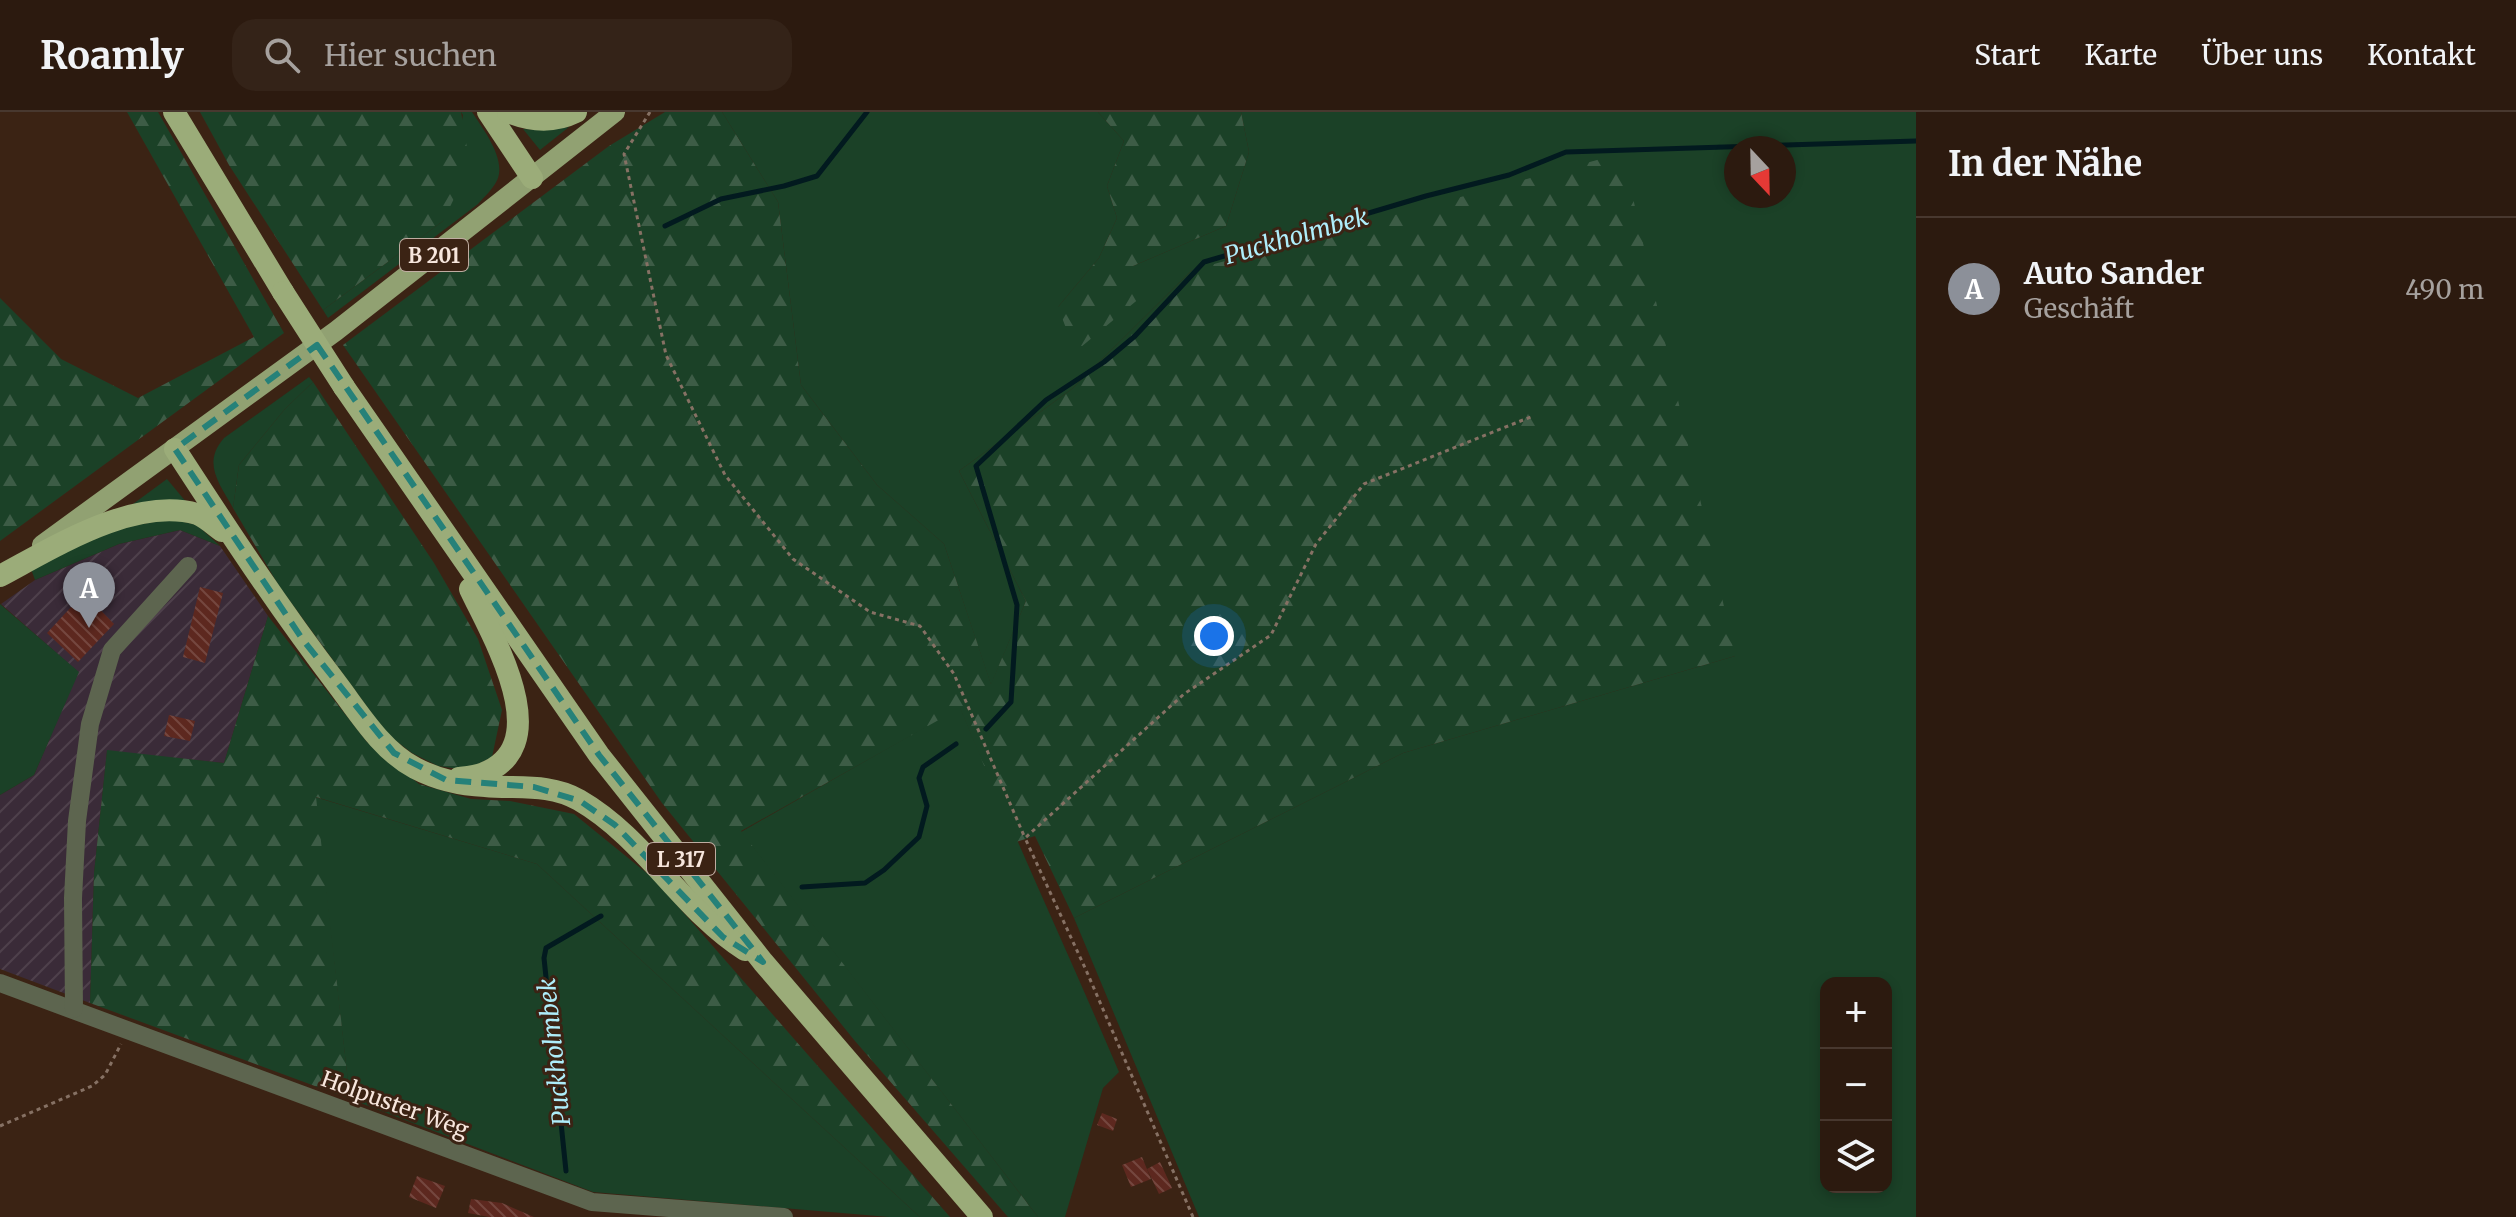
<!DOCTYPE html>
<html lang="de">
<meta charset="utf-8">
<style>
body{margin:0;font-family:Merriweather,serif;background:#342318;color:#f1f3f6}
.controls{position:absolute;right:24px;bottom:24px;display:grid;overflow:hidden;border-radius:16px;box-shadow:0 4px 12px #0003}
.controls button{width:72px;height:72px;display:grid;place-items:center;padding:0;border:0;border-bottom:2px solid #48382f;background:#2c1a0f;color:#f1f3f6;font:40px sans-serif}
.compass{position:absolute;left:1724px;top:24px;width:72px;height:72px;border-radius:50%;background:#2c1a0f;box-shadow:0 4px 12px #0003;rotate:158deg}
.you{position:absolute;left:1214px;top:524px;width:28px;height:28px;margin:-20px;border:6px solid #fff;border-radius:50%;background:#1a73e8;box-shadow:0 0 0 12px #1a73e833}
.badge{display:grid;place-items:center;width:52px;height:52px;border-radius:50%;background:#8c9099;color:#fff;font-size:26px;font-weight:700}
.pin{position:absolute;translate:-50% -66px;filter:drop-shadow(0 2px 4px #0008)}
.pin::after{content:'';position:absolute;top:42px;width:28px;height:24px;background:inherit;clip-path:polygon(0 0,100% 0,50% 100%)}
.list{margin:0;padding:0;list-style:none}
h2{display:flex;justify-content:space-between;align-items:center;height:104px;margin:0;padding:0 32px;font-size:34px}
h2 small{font-size:26px;font-weight:400;color:#a6a19e}
.list li{display:grid;grid-template-columns:52px 1fr auto;gap:24px;align-items:center;box-sizing:border-box;height:144px;padding:0 32px;border-top:2px solid #48382f}
.list b{display:block;font-size:30px;white-space:nowrap}
.list p{margin:0;font-size:26px;white-space:nowrap;color:#a6a19e}
.list em{font-size:26px;font-style:normal;color:#a6a19e}
.icon{flex:none;width:44px;height:44px;fill:none;stroke:currentColor;stroke-width:2;stroke-linecap:round;stroke-linejoin:round}
.map{position:relative;flex:none;width:1916px;height:1105px;overflow:hidden}
header{display:flex;align-items:center;gap:48px;box-sizing:border-box;height:112px;padding:0 40px;background:#2c1a0f;border-bottom:2px solid #48382f}
header strong{font-size:38px}
nav{display:flex;gap:44px;margin-inline-start:auto;font-size:28px}
.search{width:560px;height:72px;background:#342318;display:flex;align-items:center;gap:20px;box-sizing:border-box;padding:0 28px;border-radius:24px;color:#a6a19e;font-size:30px}
main{display:flex}
aside{flex:1;background:#2c1a0f}
.map>svg:first-child{display:block}
.industrial{fill:url(#industrial-furrows)}
.green{fill:#1b4127;fill-rule:evenodd}
.forest{fill:url(#forest-firs)}
.lines{fill:none;stroke-linecap:round;stroke-linejoin:round}
.stream{stroke:#021a1f;stroke-width:5}
.building{fill:url(#building-back-hatch)}
.path{stroke:#867164;stroke-width:3;stroke-dasharray:4 4;stroke-linecap:butt}
.minor{stroke:#5d654f;stroke-width:18}
.primary{stroke:#91a172;stroke-width:20}
.trunk{stroke:#9bac79;stroke-width:22}
.trunk-bridge{stroke:#9bac79;stroke-width:22}
.marked{fill:none;stroke:#268179;stroke-width:6;stroke-dasharray:16 10;stroke-linejoin:round}
.labels{text-anchor:middle;dominant-baseline:central;stroke-width:6;stroke-linejoin:round;paint-order:stroke}
.shield{fill:#3b2314;stroke:#bfaca1;stroke-width:2}
.shield-label{font-size:20px;font-weight:bold;fill:#f7e6dd}
.street-label{font-size:22px;fill:#f7e6dd;stroke:#3b2314}
.water-label{font-size:24px;font-style:italic;fill:#aeedfa;stroke:#3b2314}
</style>
<header>
<strong>Roamly</strong>
<div class="search"><svg class="icon" aria-label="search" viewBox="0 0 24 24"><circle cx="10" cy="10" r="6"/><path d="M15 15l6 6"/></svg>Hier suchen</div>
<nav><a>Start</a><a>Karte</a><a>Über uns</a><a>Kontakt</a></nav>
</header>
<main>
<div class="map">
<svg width="1916" height="1105" viewBox="0 0 1916 1105">
<defs>
<pattern id="industrial-furrows" width="10" height="10" patternUnits="userSpaceOnUse" patternTransform="scale(2)"><rect width="10" height="10" fill="#3a2b38"/><path d="M-1 1l2-2M0 10L10 0M9 11l2-2" fill="none" stroke="#4e404b"/></pattern>
<pattern id="forest-firs" width="22" height="20" patternUnits="userSpaceOnUse" patternTransform="scale(2)"><rect width="22" height="20" fill="#1b4127"/><path d="M5 1l3.5 6h-7zM16 11l3.5 6h-7z" fill="#3d5c46"/></pattern>
<pattern id="building-back-hatch" width="6" height="6" patternUnits="userSpaceOnUse" patternTransform="scale(2)"><rect width="6" height="6" fill="#5d281f"/><path d="M-1 5l2 2M0 0l6 6M5-1l2 2" fill="none" stroke="#75473f"/></pattern>
</defs>
<rect width="100%" height="100%" fill="#3b2314"/>
<polygon class="industrial" points="180,418 220,434 268,504 224,651 107,639 94,761 90,891 0,857 0,683 34,663 78,560 1,492 35,468 119,432"/>
<g class="green">
<path d="M461,0H472C483,17 505,45 498,66C495,75 485,84 478,92L328,206L323,198L443,109L463,3Z"/>
<path d="M722,0H1098L1124,29L1107,74L1117,106L1099,146L1058,195L1133,154L1226,114L1249,40L1241,0H1916V1105H1199L1074,806L1403,641L1735,544L1192,158L1072,277L959,359L1026,489L991,573L944,432L877,373L801,273L778,90ZM1736,36H1784V84H1736ZM1826,871H1886V1075H1826Z"/>
<polygon points="569,15 540,38 523,17 544,18"/>
<path d="M309,265L313,270L285,297L239,353L233,396C219,371 202,351 224,326Z"/>
<polygon points="167,367 187,391 133,392"/>
<polygon points="171,407 197,413 220,434 180,418 119,432 35,468 31,457 108,418"/>
<polygon points="0,492 79,560 34,663 0,683"/>
<path d="M960,595C1011,718 1067,838 1119,960L1103,976L1065,1105H1038L741,720Z"/>
<polygon points="315,685 537,752 920,1105 889,1105 593,1080 350,987"/>
</g>
<g class="forest">
<polygon points="127,0 158,0 284,221 0,429 0,186 61,247 138,286 254,225"/>
<polygon points="200,0 461,0 470,54 443,109 323,198 229,53"/>
<polygon points="665,0 722,0 778,90 801,273 877,373 944,432 991,572 1026,489 959,359 1072,277 1192,158 1623,41 1735,544 1403,641 1074,806 1035,724 1016,730 960,596 741,719 1038,1105 1008,1105 855,929 662,691 343,233 609,34"/>
<polygon points="1098,0 1241,0 1249,40 1226,114 1133,154 1141,185 1075,240 1058,195 1099,146 1117,106 1107,74 1124,29"/>
<polygon points="313,270 434,451 478,527 502,598 492,645 466,658 438,654 412,641 387,622 279,474 233,396 239,353 285,297"/>
<polygon points="268,504 367,630 419,672 471,687 510,689 574,702 654,767 950,1105 920,1105 537,752 316,685 350,987 90,891 94,761 107,638 224,651"/>
</g>
<g class="lines">
<g class="stream">
<polyline points="665,114 721,87 784,74 817,64 867,0"/>
<polyline points="986,617 1011,590 1017,493 976,354 1046,288 1104,250 1135,224 1204,150 1426,84 1509,63 1566,40 1916,29"/>
<polyline points="802,775 865,771 884,758 919,725 927,694 919,666 923,655 956,632"/>
<polyline points="566,1059 544,846 546,836 601,804"/>
</g>
</g>
<g class="building">
<polygon points="200,475 223,481 205,551 183,545"/>
<polygon points="84,481 114,512 78,550 47,521"/>
<polygon points="169,603 195,609 190,629 164,624"/>
<polygon points="1102,1001 1117,1007 1113,1019 1097,1013"/>
<polygon points="1142,1045 1151,1067 1131,1075 1122,1053"/>
<polygon points="1160,1050 1172,1076 1159,1082 1147,1057"/>
<polygon points="417,1064 445,1074 436,1096 409,1085"/>
<polygon points="471,1087 502,1091 534,1105 489,1105 468,1101"/>
</g>
<g class="lines">
<g class="path">
<polyline points="650,0 624,42 666,243 725,363 793,447 870,500 920,514 954,562 1025,726"/>
<polyline points="0,1014 92,974 105,963 121,932"/>
<polyline points="1193,1105 1086,858 1025,726 1184,582 1271,523 1316,432 1364,372 1533,304"/>
</g>
<g class="minor">
<polyline points="0,871 592,1090 784,1105"/>
<polyline points="74,897 73,786 77,709 90,612 112,538 188,454"/>
</g>
<polyline class="primary" points="42,433 336,219 615,0"/>
<g class="trunk">
<polyline points="174,0 283,180"/>
<polyline points="488,0 532,66"/>
<path d="M508,0C530,9 554,11 576,0"/>
<polyline points="344,275 599,643 763,850 982,1105"/>
<path d="M175,337C227,417 279,496 337,572C359,601 381,638 415,656C436,667 461,673 485,674C518,677 549,671 579,688C645,726 682,798 745,838"/>
<path d="M0,464C53,436 134,384 197,402C205,405 215,414 222,419"/>
<path d="M459,666C467,665 477,664 484,661C558,632 491,522 470,477"/>
</g>
<polyline class="trunk-bridge" points="283,180 344,275"/>
</g>
<path class="marked" d="M317,233L599,643L763,850L723,825L615,713L580,689L534,675L446,668L394,641L303,528L175,337Z"/>
<g class="labels">
<g class="shield">
<rect x="400" y="127" width="68" height="32" rx="6"/>
<rect x="647" y="731" width="68" height="32" rx="6"/>
</g>
<g class="shield-label">
<text x="434" y="143">B 201</text>
<text x="681" y="747">L 317</text>
</g>
<g class="street-label">
<text transform="translate(395 992) rotate(20)">Holpuster Weg</text>
</g>
<g class="water-label">
<text transform="translate(1296 124) rotate(-16)">Puckholmbek</text>
<text transform="translate(554 940) rotate(-96)">Puckholmbek</text>
</g>
</g>
</svg>
<div class="controls">
<button>+</button>
<button>−</button>
<button><svg class="icon" aria-label="layers" viewBox="0 0 24 24"><path d="M12 4l9 5-9 5-9-5zM3 14l9 5 9-5"/></svg></button>
</div>
<svg class="compass" viewBox="-18 -18 36 36"><path d="M0-13l5 13h-10z" fill="#e53935"/><path d="M0 13l5-13h-10z" fill="#a6a19e"/></svg>
<div class="you"></div>
<div class="pin badge" style="left:89px;top:516px">A</div>
</div>
<aside>
<h2>In der Nähe<small></small></h2>
<ul class="list">
<li><span class="badge">A</span><div><b>Auto Sander</b><p>Geschäft</p></div><em>490 m</em></li>
</ul>
</aside>
</main>
